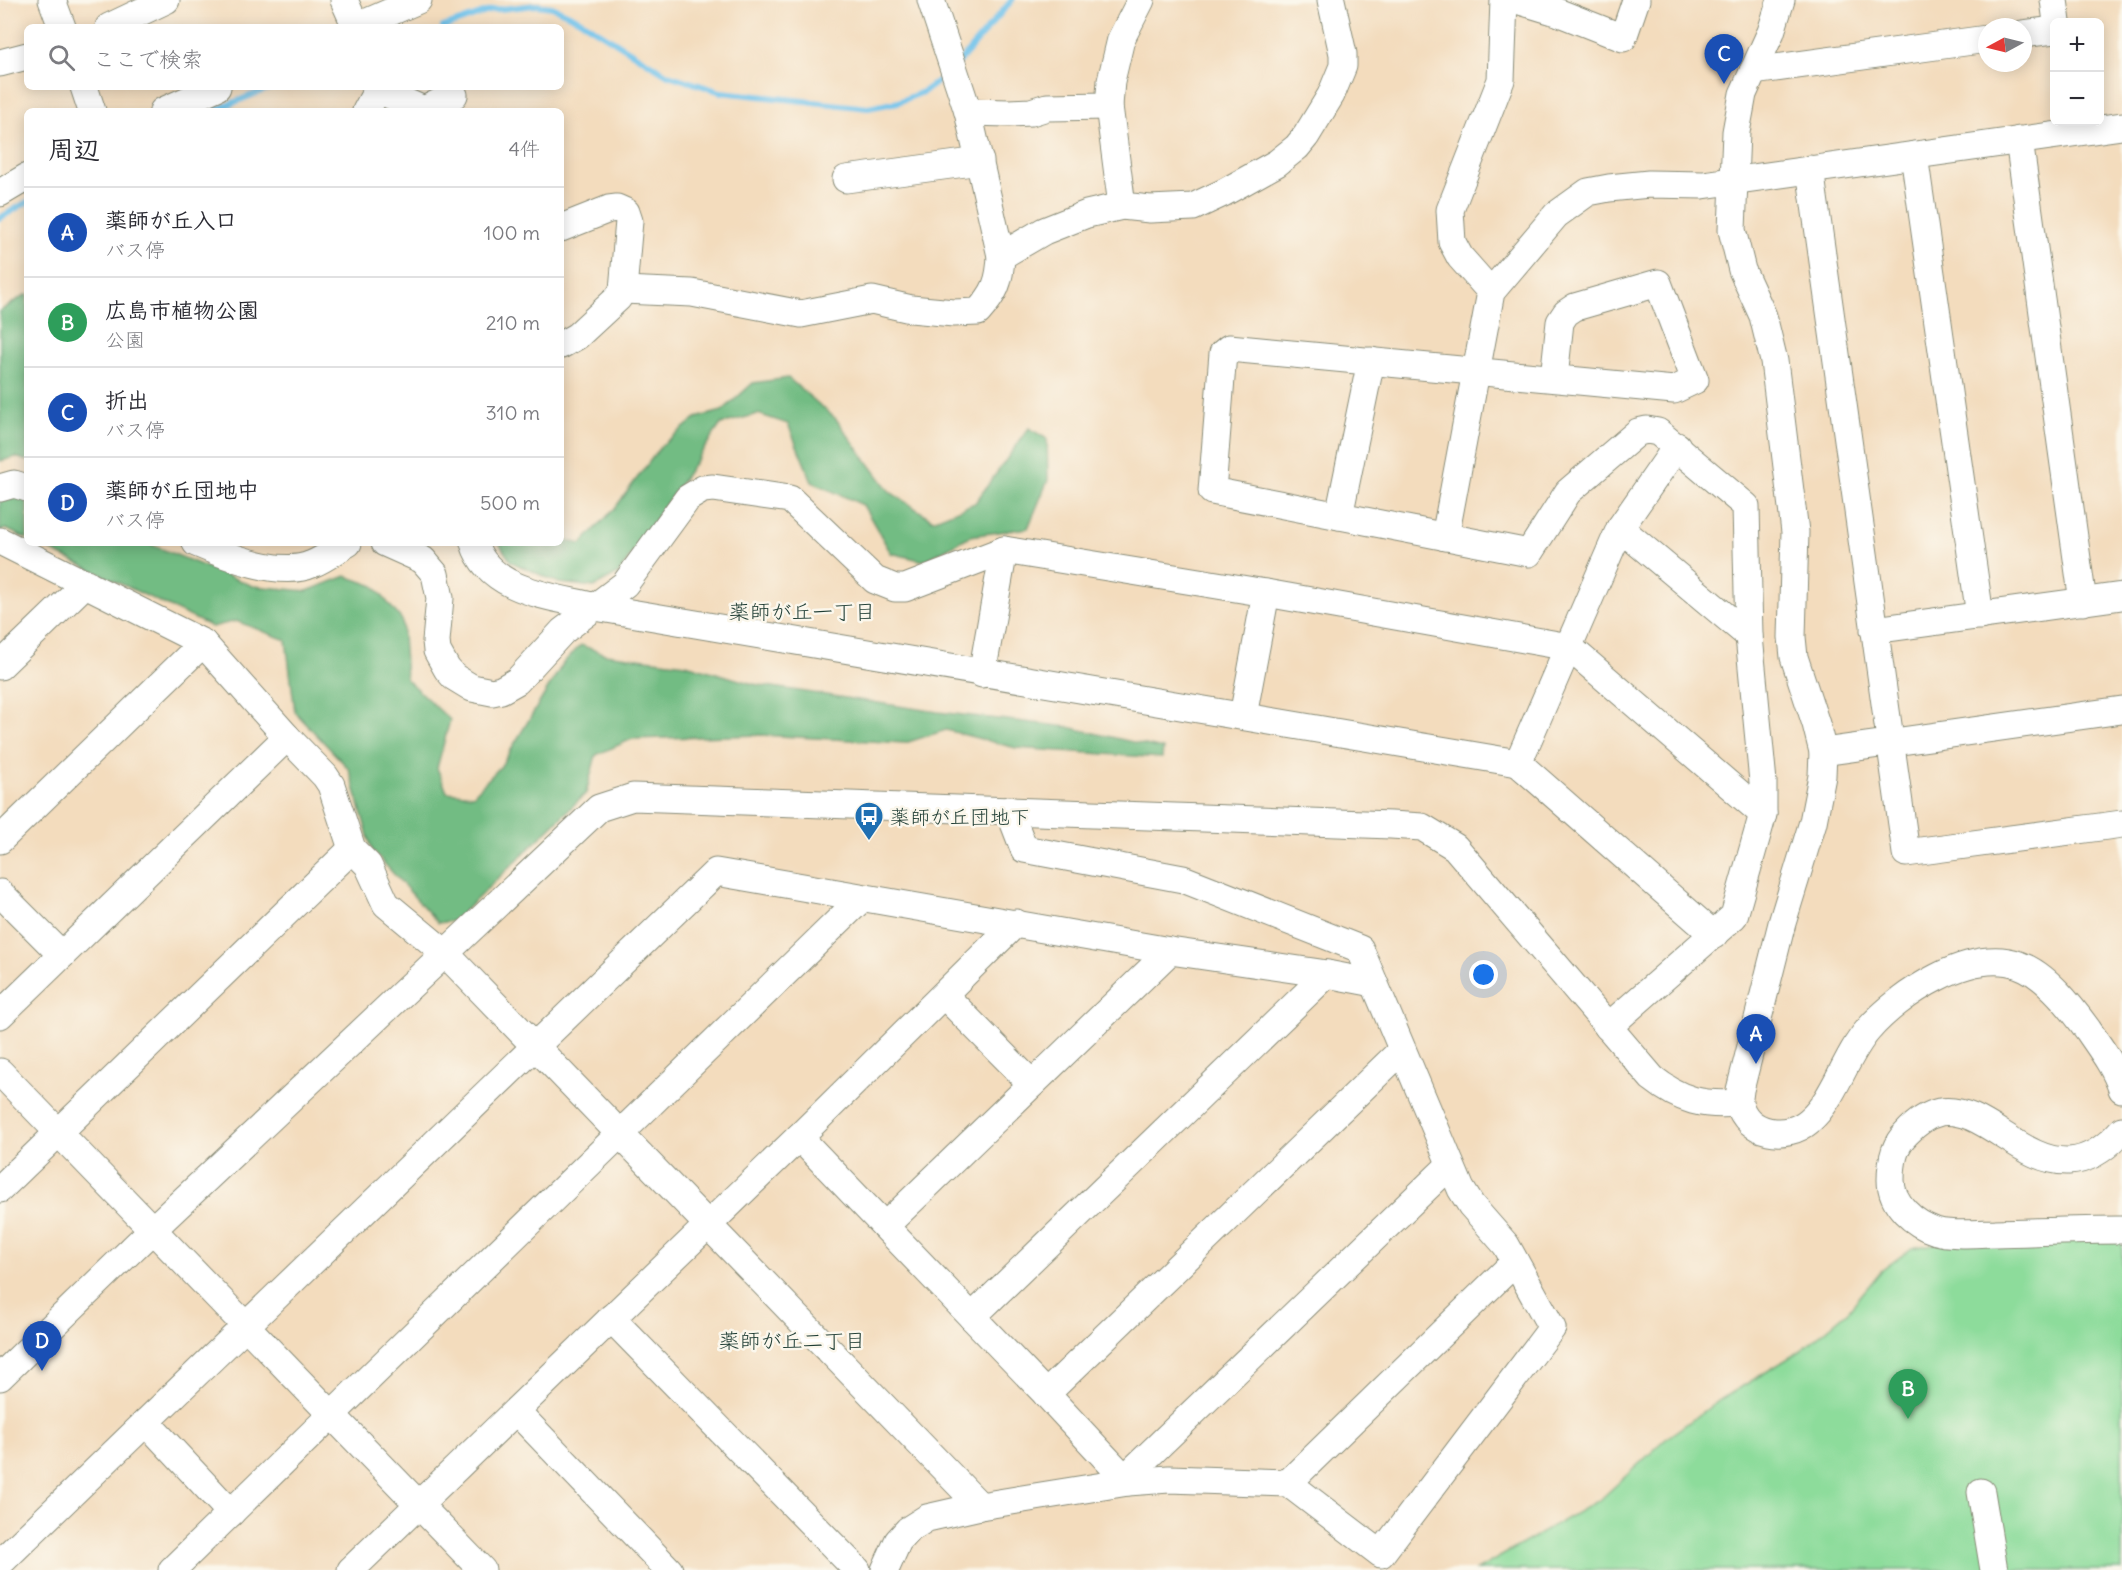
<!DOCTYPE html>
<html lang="ja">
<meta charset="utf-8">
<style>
body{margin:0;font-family:Delius,"Klee One",sans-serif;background:#f7f7f7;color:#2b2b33}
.controls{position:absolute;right:18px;top:18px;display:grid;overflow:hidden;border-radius:9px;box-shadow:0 3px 15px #0003}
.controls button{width:54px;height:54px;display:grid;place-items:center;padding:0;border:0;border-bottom:2px solid #e1e1e2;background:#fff;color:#2b2b33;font:30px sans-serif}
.compass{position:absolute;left:1978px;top:18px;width:54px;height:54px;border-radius:50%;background:#fff;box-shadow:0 3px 15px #0003;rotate:263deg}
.you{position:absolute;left:1484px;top:975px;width:21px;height:21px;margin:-15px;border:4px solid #fff;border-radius:50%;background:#1a73e8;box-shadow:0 0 0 9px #1a73e833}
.badge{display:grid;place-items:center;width:39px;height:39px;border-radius:50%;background:#1f6fb2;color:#fff;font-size:20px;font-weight:700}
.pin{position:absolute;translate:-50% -50px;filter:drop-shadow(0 2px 3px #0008)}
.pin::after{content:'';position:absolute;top:32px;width:21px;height:18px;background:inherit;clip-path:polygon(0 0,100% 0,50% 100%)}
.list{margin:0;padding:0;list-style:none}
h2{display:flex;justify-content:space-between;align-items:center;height:78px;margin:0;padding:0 24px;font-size:26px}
h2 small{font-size:20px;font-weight:400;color:#7c7c81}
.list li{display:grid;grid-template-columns:39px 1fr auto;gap:18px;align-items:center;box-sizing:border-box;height:90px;padding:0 24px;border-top:2px solid #e1e1e2}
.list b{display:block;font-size:22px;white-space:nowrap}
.list p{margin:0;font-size:20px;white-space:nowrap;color:#7c7c81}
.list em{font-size:20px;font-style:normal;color:#7c7c81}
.icon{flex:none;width:33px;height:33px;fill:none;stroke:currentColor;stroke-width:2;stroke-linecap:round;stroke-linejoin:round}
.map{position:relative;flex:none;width:2122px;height:1570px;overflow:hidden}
.search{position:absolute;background:#fff;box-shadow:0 3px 15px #0003;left:24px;top:24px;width:540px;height:66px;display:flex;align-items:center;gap:15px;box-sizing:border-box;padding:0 21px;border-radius:9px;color:#7c7c81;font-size:22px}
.panel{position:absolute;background:#fff;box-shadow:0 3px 15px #0003;left:24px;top:108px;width:540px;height:438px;border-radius:9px}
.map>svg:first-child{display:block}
.green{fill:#8ddc9b;stroke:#568c68;stroke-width:1.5}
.forest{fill:#72bc83;stroke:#487c5c;stroke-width:1.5}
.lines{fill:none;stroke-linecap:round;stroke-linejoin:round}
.stream{stroke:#6fc2eb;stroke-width:6}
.minor-casing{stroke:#898c78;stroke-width:29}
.minor{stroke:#fff;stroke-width:27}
.labels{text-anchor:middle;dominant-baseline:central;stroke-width:5;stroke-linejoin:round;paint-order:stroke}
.poi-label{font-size:20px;fill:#1f3d34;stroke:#fbf7ec;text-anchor:start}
.neighbourhood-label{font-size:21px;fill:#1f3d34;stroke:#fbf7ec}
</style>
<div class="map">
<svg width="2122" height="1570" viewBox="0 0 2122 1570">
<rect width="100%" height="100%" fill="#fbf7ec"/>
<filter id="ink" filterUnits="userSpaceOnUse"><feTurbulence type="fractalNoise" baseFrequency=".0167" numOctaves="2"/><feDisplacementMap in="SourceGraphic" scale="12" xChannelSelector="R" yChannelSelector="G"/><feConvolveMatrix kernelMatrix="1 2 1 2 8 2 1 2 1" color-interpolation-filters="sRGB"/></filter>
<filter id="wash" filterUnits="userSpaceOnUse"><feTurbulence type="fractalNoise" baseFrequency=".008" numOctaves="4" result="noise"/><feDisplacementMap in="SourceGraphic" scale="24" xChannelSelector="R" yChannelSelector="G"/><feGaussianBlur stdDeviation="1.35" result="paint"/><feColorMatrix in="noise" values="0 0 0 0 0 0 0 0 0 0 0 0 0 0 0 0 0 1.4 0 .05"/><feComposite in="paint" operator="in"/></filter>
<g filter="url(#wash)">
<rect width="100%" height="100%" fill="#f3dcbd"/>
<polygon class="green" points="2122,1236 2122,1570 1477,1570 1601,1499 1667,1438 1720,1400 1802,1350 1848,1311 1881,1271 1912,1248 1955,1240"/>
<g class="forest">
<polygon points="25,295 27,295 27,461 16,457 0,461 0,311"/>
<polygon points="788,378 836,419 890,492 933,520 975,503 1029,428 1047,439 1048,480 1028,528 970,536 924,561 891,553 863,505 812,482 788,424 758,414 721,424 618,574 594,587 559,583 511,562 499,543 561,543 561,539 581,544 615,508 661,446 696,418 722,411 753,383"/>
<polygon points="12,495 27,500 27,539 6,529 0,531 0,498"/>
<polygon points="35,543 147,543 253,586 307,591 346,576 374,586 402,620 406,679 450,720 437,768 447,792 473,795 501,766 564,662 581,645 605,654 686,664 753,684 938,712 1068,727 1163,749 1162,758 1016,748 946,730 905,743 761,735 632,739 596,755 586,793 454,921 438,923 372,850 349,769 295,712 286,640 236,621 212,627"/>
</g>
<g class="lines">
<g class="stream">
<polyline points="443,27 492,10 536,5 552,7 578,19 668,75 721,92 868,108 898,102 923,92 948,74"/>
<polyline points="959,62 1012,0"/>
<polyline points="213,111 272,87"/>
<polyline points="0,218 27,202"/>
</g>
</g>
</g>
<g filter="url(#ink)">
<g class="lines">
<g class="minor-casing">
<g id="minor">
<polyline points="52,0 62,27"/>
<polyline points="344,0 356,27"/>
<polyline points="1517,0 1557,12 1623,38 1636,0"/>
<path d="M1781,0L1771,32L1743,94L1736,132L1732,230L1742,270L1763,316L1774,361L1795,532L1792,637L1794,657L1816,724L1823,752L1822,776L1813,822L1782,923L1740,1090C1740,1094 1738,1100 1739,1103C1747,1135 1787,1140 1809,1121C1834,1100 1845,1056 1868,1030C1899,994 1971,947 2019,965C2046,974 2072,1008 2088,1030C2101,1049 2115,1067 2122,1089"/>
<polyline points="2054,0 2057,22"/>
<polyline points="109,27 166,0"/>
<polyline points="356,27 418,0"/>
<polyline points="2023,34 2054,30"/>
<polyline points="0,63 27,56"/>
<polyline points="1753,71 1987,39"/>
<polyline points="84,87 92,111"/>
<polyline points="163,111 217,87"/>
<polyline points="366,111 374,96 383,92 424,110 454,95"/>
<polyline points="968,112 1009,113 1031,112 1047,107 1109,106"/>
<polyline points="2019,140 2083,602"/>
<polyline points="1914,155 1980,616"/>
<polyline points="1810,169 1906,853 2122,824"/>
<polyline points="846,179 980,161"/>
<polyline points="0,193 27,177"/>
<polyline points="1122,206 1109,106 1111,81 1121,39 1141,0"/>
<polyline points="561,228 609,209 617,208 626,212 629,221 623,290 618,298 577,336 561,345"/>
<polyline points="1001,256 1044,231 1087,214 1122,206 1150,209 1193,207 1223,193 1277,163 1297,147 1306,136 1331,95 1343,66 1343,54 1331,0"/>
<path d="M623,290L692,293L801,314L872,300L911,309L954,313L978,312C995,293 1000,282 1001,256L968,112L931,0"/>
<polyline points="1491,292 1460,257 1452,242 1450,210 1501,80 1504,0"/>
<polyline points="1554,378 1560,322 1566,313 1575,307 1658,283 1695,380 1674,390 1229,348 1223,353 1212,491 1529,553 1568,492 1638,432 1647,430 1658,432 1746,506 1749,636 1763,782 1763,814 1734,916 1608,1027"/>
<polyline points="1677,446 1620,528 1518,763 1714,935"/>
<polyline points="0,488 14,484 27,488"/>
<polyline points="1339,516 1371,361"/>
<polyline points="1620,528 1749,636"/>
<polyline points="1445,537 1491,292 1556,215 1588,192 1609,188 1649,184 1703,185 2122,126"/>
<polyline points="0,541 203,643 287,737 325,776 331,785 352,849 368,865 386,904 445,953 980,1506"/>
<path d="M196,543C226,556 281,578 312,564C325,559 336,550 348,543"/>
<polyline points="385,543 423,560 435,574 440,598 436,641 437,651 447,669 454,677 472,688 492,692 501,690 517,681 563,631 625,584 688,498 703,489 713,488 790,499 875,580 895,588 905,588 1004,550 1266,593 1569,647 1763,814"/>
<path d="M474,543C489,592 552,596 595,607L1518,763"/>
<polyline points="1874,630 2122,596"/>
<polyline points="0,666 86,583"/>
<polyline points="982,674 1004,550"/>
<polyline points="1243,716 1266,593"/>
<polyline points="1823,752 2122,710"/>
<polyline points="0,840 203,643"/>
<polyline points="0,893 62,955"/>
<polyline points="944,995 1032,1084"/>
<polyline points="0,1015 287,737"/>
<polyline points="0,1072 482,1570"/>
<path d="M2122,1130C2108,1146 2091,1160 2069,1161C2020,1163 1984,1105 1940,1112C1927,1115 1915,1124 1906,1134C1894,1145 1891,1163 1891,1180C1891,1204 1914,1224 1936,1231C1952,1236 1978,1233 1995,1233C2037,1232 2080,1230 2122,1230"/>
<polyline points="799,1137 1046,1394 1128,1482 1169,1479 1288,1483 1381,1554 1552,1328 1506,1245 1471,1205 1461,1189 1360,949 1183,879 1024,849 1009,810"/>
<polyline points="0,1189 352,849"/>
<polyline points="885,1226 1170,951"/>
<polyline points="972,1317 1327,974"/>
<polyline points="611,1318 857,1570"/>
<path d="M0,1377L152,1230L599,808L633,797L1391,825L1422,827L1455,847L1652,1078C1681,1101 1703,1106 1739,1103"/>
<polyline points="1046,1394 1402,1050"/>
<polyline points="516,1411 669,1570"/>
<polyline points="146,1422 231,1513"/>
<polyline points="1125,1478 1450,1165"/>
<polyline points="1288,1483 1515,1262"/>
<polyline points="1981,1492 1994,1570"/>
<polyline points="0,1563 716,872 1170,951 1327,974 1374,983"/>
<polyline points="172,1570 862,898"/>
<polyline points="351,1570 799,1137 1016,923"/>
<polyline points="885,1570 898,1541 908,1530 927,1518 980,1506 1128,1482"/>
</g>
</g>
<use href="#minor" class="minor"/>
</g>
</g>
<defs>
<g id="bus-pin" transform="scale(1.5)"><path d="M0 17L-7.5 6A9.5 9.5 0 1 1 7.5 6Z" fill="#1f6fb2" stroke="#fbf7ec"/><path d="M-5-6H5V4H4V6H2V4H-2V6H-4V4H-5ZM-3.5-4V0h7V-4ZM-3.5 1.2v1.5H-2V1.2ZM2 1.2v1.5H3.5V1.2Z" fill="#fff"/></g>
</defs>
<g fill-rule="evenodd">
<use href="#bus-pin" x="869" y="816"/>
</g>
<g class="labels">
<g class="poi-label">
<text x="890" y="816">薬師が丘団地下</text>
</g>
<g class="neighbourhood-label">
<text x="802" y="611">薬師が丘一丁目</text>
<text x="792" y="1340">薬師が丘二丁目</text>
</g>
</g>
</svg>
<div class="controls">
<button>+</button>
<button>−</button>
</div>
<svg class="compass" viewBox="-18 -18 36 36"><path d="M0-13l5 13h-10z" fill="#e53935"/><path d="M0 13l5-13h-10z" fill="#7c7c81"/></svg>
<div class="you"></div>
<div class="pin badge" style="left:1756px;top:1064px;background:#1a4fb4">A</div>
<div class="pin badge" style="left:1908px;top:1419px;background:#2e9e5b">B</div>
<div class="pin badge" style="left:1724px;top:84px;background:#1a4fb4">C</div>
<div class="pin badge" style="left:42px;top:1371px;background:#1a4fb4">D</div>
<div class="search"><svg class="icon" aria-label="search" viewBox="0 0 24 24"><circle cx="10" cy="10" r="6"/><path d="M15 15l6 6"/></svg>ここで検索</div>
<section class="panel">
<h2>周辺<small>4件</small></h2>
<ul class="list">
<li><span class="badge" style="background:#1a4fb4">A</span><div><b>薬師が丘入口</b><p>バス停</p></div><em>100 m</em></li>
<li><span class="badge" style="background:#2e9e5b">B</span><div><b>広島市植物公園</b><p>公園</p></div><em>210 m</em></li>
<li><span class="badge" style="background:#1a4fb4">C</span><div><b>折出</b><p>バス停</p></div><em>310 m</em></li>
<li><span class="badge" style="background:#1a4fb4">D</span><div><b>薬師が丘団地中</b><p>バス停</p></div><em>500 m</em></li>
</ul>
</section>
</div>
